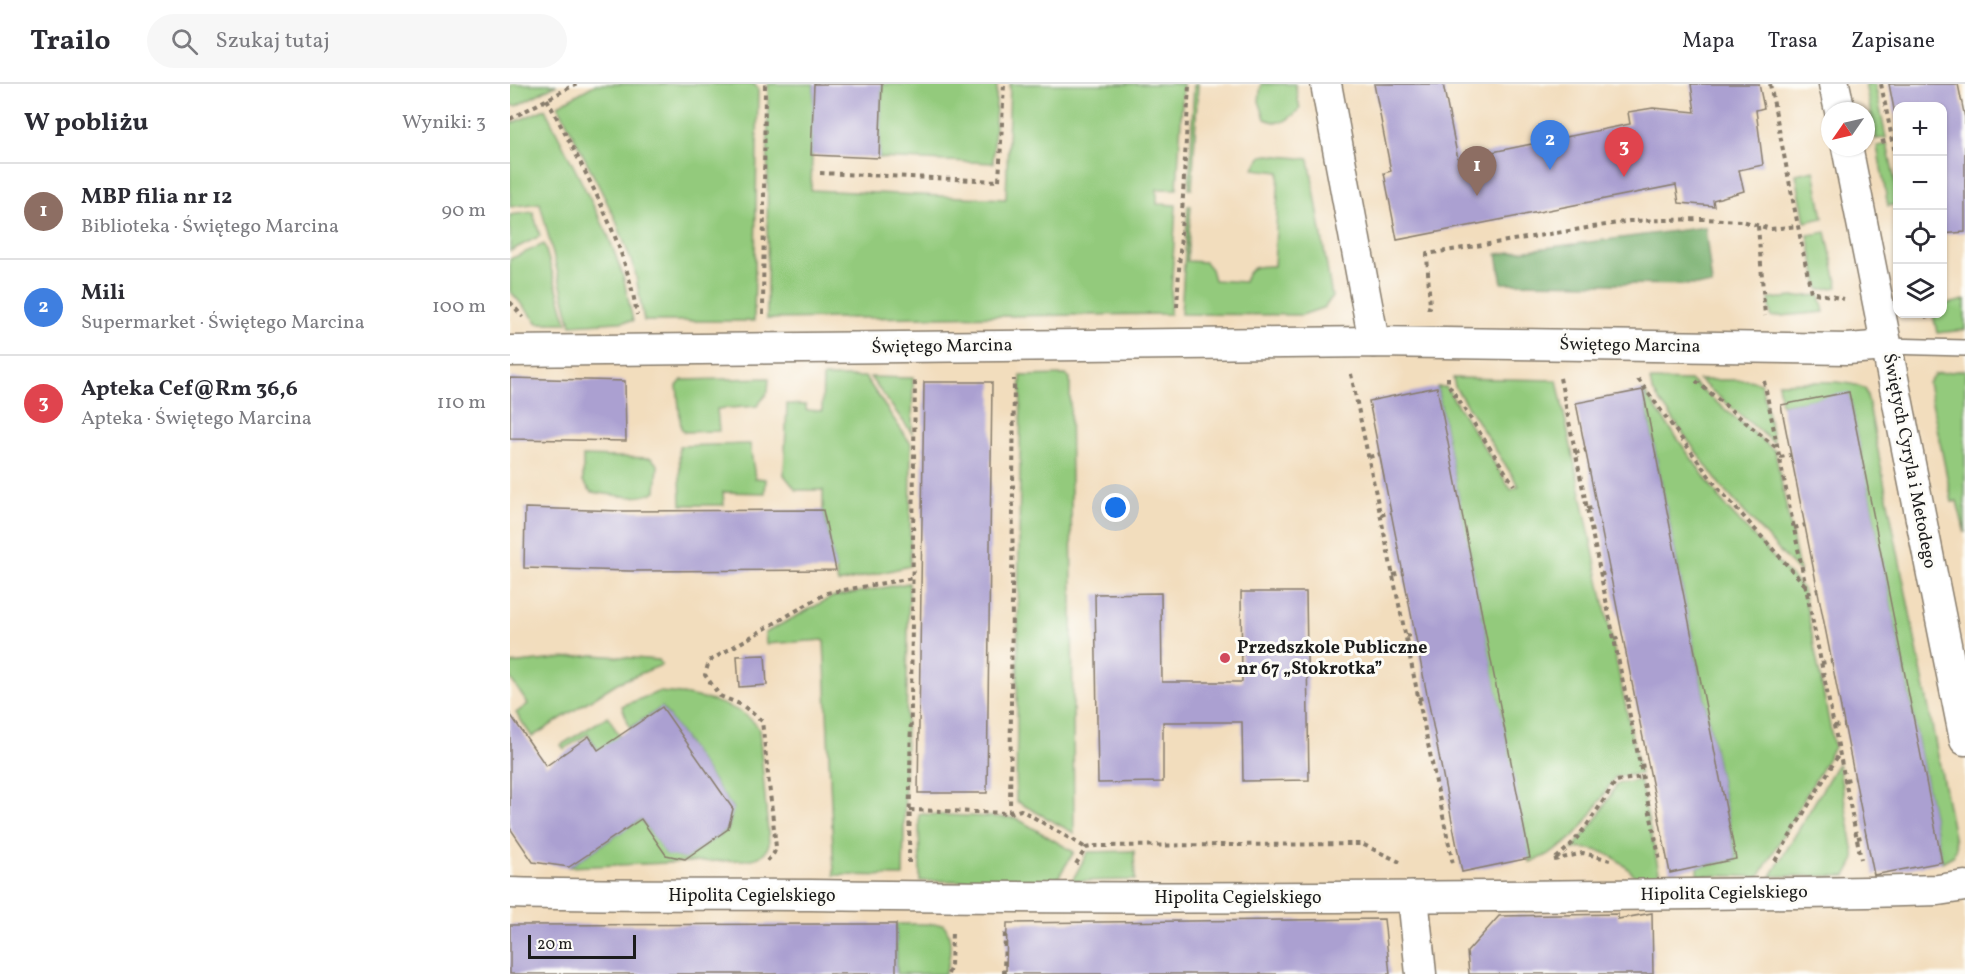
<!DOCTYPE html>
<html lang="pl">
<meta charset="utf-8">
<style>
body{margin:0;font-family:Vollkorn,serif;background:#f7f7f7;color:#2b2b33}
.controls{position:absolute;right:18px;top:18px;display:grid;overflow:hidden;border-radius:12px;box-shadow:0 2px 4px #0004}
.controls button{width:54px;height:54px;display:grid;place-items:center;padding:0;border:0;border-bottom:2px solid #e1e1e2;background:#fff;color:#2b2b33;font:30px sans-serif}
.compass{position:absolute;left:1311px;top:18px;width:54px;height:54px;border-radius:50%;background:#fff;box-shadow:0 2px 4px #0004;rotate:236deg}
.scale{position:absolute;left:18px;bottom:15px;width:108px;box-sizing:border-box;padding-left:6px;border:3px solid #1c1c1c;border-top:0;font-size:16px;line-height:21px;white-space:nowrap;color:#1c1c1c;-webkit-text-stroke:4px #fdfcf7;paint-order:stroke}
.you{position:absolute;left:606px;top:424px;width:21px;height:21px;margin:-15px;border:4px solid #fff;border-radius:50%;background:#1a73e8;box-shadow:0 0 0 9px #1a73e833}
.badge{display:grid;place-items:center;width:39px;height:39px;border-radius:50%;background:#d93025;color:#fff;font-size:20px;font-weight:700}
.pin{position:absolute;translate:-50% -50px;filter:drop-shadow(0 2px 3px #0008)}
.pin::after{content:'';position:absolute;top:32px;width:21px;height:18px;background:inherit;clip-path:polygon(0 0,100% 0,50% 100%)}
.list{margin:0;padding:0;list-style:none}
h2{display:flex;justify-content:space-between;align-items:center;height:78px;margin:0;padding:0 24px;font-size:26px}
h2 small{font-size:20px;font-weight:400;color:#7c7c81}
.list li{display:grid;grid-template-columns:39px 1fr auto;gap:18px;align-items:center;box-sizing:border-box;height:96px;padding:0 24px;border-top:2px solid #e1e1e2}
.list b{display:block;font-size:22px;white-space:nowrap}
.list p{margin:0;font-size:20px;white-space:nowrap;color:#7c7c81}
.list em{font-size:20px;font-style:normal;color:#7c7c81}
.icon{flex:none;width:33px;height:33px;fill:none;stroke:currentColor;stroke-width:2;stroke-linecap:round;stroke-linejoin:round}
.map{position:relative;flex:none;width:1455px;height:890px;overflow:hidden}
header{display:flex;align-items:center;gap:36px;box-sizing:border-box;height:84px;padding:0 30px;background:#fff;border-bottom:2px solid #e1e1e2}
header strong{font-size:28px}
nav{display:flex;gap:33px;margin-inline-start:auto;font-size:21px}
.search{width:420px;height:54px;background:#f7f7f7;display:flex;align-items:center;gap:15px;box-sizing:border-box;padding:0 21px;border-radius:33px;color:#7c7c81;font-size:22px}
main{display:flex}
aside{flex:1;background:#fff}
.map>svg:first-child{display:block}
.green{fill:#93ca7c;stroke:#58734c;stroke-width:1.5}
.forest{fill:#76ae6c;stroke:#496544;stroke-width:1.5}
.building{fill:#aba0d1}
.lines{fill:none;stroke-linecap:round;stroke-linejoin:round}
.service-casing{stroke:#877c6c;stroke-width:18}
.minor-casing{stroke:#877c6c;stroke-width:33}
.path{stroke:#877c6c;stroke-width:4;stroke-dasharray:4.5 4.5;stroke-linecap:butt}
.service{stroke:#fff;stroke-width:15}
.minor{stroke:#fff;stroke-width:30}
.poi-dot{fill:#d1495b;stroke:#fdfcf7;stroke-width:2}
.labels{text-anchor:middle;dominant-baseline:central;stroke-width:6;stroke-linejoin:round;paint-order:stroke}
.street-label{font-size:18px;fill:#1c1c1c;stroke:#fdfcf7}
.poi-label{font-size:18px;font-weight:bold;fill:#1c1c1c;stroke:#fdfcf7;text-anchor:start}
</style>
<header>
<strong>Trailo</strong>
<div class="search"><svg class="icon" aria-label="search" viewBox="0 0 24 24"><circle cx="10" cy="10" r="6"/><path d="M15 15l6 6"/></svg>Szukaj tutaj</div>
<nav><a>Mapa</a><a>Trasa</a><a>Zapisane</a></nav>
</header>
<main>
<aside>
<h2>W pobliżu<small>Wyniki: 3</small></h2>
<ul class="list">
<li><span class="badge" style="background:#8d6e63">1</span><div><b>MBP filia nr 12</b><p>Biblioteka · Świętego Marcina</p></div><em>90 m</em></li>
<li><span class="badge" style="background:#3f7fe0">2</span><div><b>Mili</b><p>Supermarket · Świętego Marcina</p></div><em>100 m</em></li>
<li><span class="badge" style="background:#e0444e">3</span><div><b>Apteka Cef@Rm 36,6</b><p>Apteka · Świętego Marcina</p></div><em>110 m</em></li>
</ul>
</aside>
<div class="map">
<svg width="1455" height="890" viewBox="0 0 1455 890">
<rect width="100%" height="100%" fill="#fdfcf7"/>
<filter id="ink" filterUnits="userSpaceOnUse"><feTurbulence type="fractalNoise" baseFrequency=".0167" numOctaves="2"/><feDisplacementMap in="SourceGraphic" scale="12" xChannelSelector="R" yChannelSelector="G"/><feConvolveMatrix kernelMatrix="1 2 1 2 8 2 1 2 1" color-interpolation-filters="sRGB"/></filter>
<filter id="wash" filterUnits="userSpaceOnUse"><feTurbulence type="fractalNoise" baseFrequency=".008" numOctaves="4" result="noise"/><feDisplacementMap in="SourceGraphic" scale="24" xChannelSelector="R" yChannelSelector="G"/><feGaussianBlur stdDeviation="1.35" result="paint"/><feColorMatrix in="noise" values="0 0 0 0 0 0 0 0 0 0 0 0 0 0 0 0 0 1.4 0 .05"/><feComposite in="paint" operator="in"/></filter>
<g filter="url(#wash)">
<rect width="100%" height="100%" fill="#f2ddbd"/>
<g class="green">
<polygon points="3,0 47,0 6,22 0,21 0,2"/>
<polygon points="86,0 244,0 248,5 244,237 134,237 125,187 105,134 48,21"/>
<polygon points="258,0 304,0 301,106 496,115 500,0 673,0 667,105 647,105 647,120 666,121 660,230 257,235"/>
<polygon points="372,0 487,0 483,79 369,74"/>
<polygon points="684,0 688,0 682,105 679,105"/>
<path d="M751,0H785L790,25C777,37 773,42 755,35L749,17Z"/>
<polygon points="1355,0 1365,0 1376,54 1366,55"/>
<polygon points="35,25 98,151 113,192 123,237 61,241 30,119 0,123 0,40"/>
<polygon points="1377,60 1388,112 1387,120 1378,122 1367,62"/>
<path d="M759,71L799,75L822,213L815,223L792,231L671,230L678,122H681L677,177L695,178L701,185L704,196L734,198C739,181 748,182 764,182L769,88L743,85L752,72Z"/>
<polygon points="1304,86 1313,134 1295,138 1286,90"/>
<polygon points="23,128 30,152 0,167 0,131"/>
<polygon points="1316,148 1328,203 1309,206 1298,151"/>
<polygon points="34,160 57,239 28,239 0,207 0,175"/>
<polygon points="1310,211 1314,228 1261,233 1259,215"/>
<polygon points="1455,216 1455,246 1427,249 1423,230 1432,230 1433,221"/>
<polygon points="1455,286 1455,449 1447,417 1442,418 1418,299 1425,290"/>
<polygon points="556,291 560,294 564,749 506,717 511,292"/>
<polygon points="313,293 355,293 401,360 400,482 328,499 313,426 313,406 286,406 274,391 277,320 296,321 296,326 312,327"/>
<polygon points="360,293 403,294 402,349"/>
<polygon points="259,294 258,308 247,322 207,325 209,347 174,348 171,344 167,302 172,296"/>
<path d="M943,294L1047,296L1130,690L1105,693C1079,732 1068,763 1020,778L927,303H936L1001,406L1009,402L945,303Z"/>
<polygon points="1140,296 1181,297 1265,367 1290,490 1210,401 1142,306"/>
<polygon points="1189,296 1239,296 1251,299 1264,359"/>
<path d="M1268,299C1290,299 1339,293 1356,306L1446,763L1443,772L1432,778L1339,309L1271,321Z"/>
<polygon points="1133,306 1216,423 1293,505 1324,663 1249,793 1188,791 1188,783 1226,775"/>
<polygon points="240,360 245,394 256,395 255,409 213,408 214,421 171,421 169,362"/>
<path d="M73,372L141,374L148,381L146,407C130,418 100,410 81,408L73,397Z"/>
<polygon points="399,499 393,792 324,791 314,556 256,560 255,549 322,513"/>
<polygon points="84,571 149,576 152,581 107,599 22,653 6,629 18,620 0,594 0,580"/>
<path d="M148,608C176,609 234,619 249,645L259,760C254,774 246,775 233,776L59,783L131,735L156,770L175,775L218,745L223,725L152,623L120,644L112,622Z"/>
<polygon points="98,632 112,657 91,671 78,650 54,665 51,661"/>
<polygon points="1328,679 1345,775 1336,792 1261,792"/>
<path d="M1130,696L1150,792L1126,793C1108,773 1090,762 1062,765L1086,736L1107,700Z"/>
<polygon points="409,730 506,734 564,768 546,797 410,797"/>
<polygon points="624,767 625,796 562,797 578,768"/>
<path d="M386,840H433C444,851 440,877 435,890H387Z"/>
</g>
<polygon class="forest" points="1195,143 1202,201 992,199 987,170"/>
<g id="blocks">
<g class="building">
<polygon points="304,0 372,0 369,74 301,71"/>
<polygon points="864,0 933,0 948,75 1120,40 1118,28 1143,24 1185,28 1181,0 1249,0 1254,24 1246,26 1253,81 1229,86 1234,107 1203,116 1204,122 1169,119 1166,101 887,156 874,89 881,87"/>
<polygon points="1379,0 1448,0 1455,34 1455,148 1432,150 1432,22 1388,22 1388,46"/>
<polygon points="0,294 115,297 116,357 0,355"/>
<polygon points="414,298 482,298 477,709 408,709"/>
<polygon points="927,303 1020,774 952,788 859,317"/>
<polygon points="1133,306 1226,775 1160,789 1066,319"/>
<polygon points="1339,308 1432,778 1369,790 1364,791 1271,321"/>
<polygon points="15,424 113,427 313,426 326,486 120,487 14,484"/>
<polygon points="731,508 796,508 799,696 733,697 732,638 653,638 653,698 588,699 585,510 651,509 652,598 732,598"/>
<polygon points="255,571 257,601 229,603 227,572"/>
<polygon points="152,623 223,725 218,745 175,775 156,771 131,735 59,783 23,778 0,744 0,630 36,682 79,652 88,666"/>
<polygon points="1142,829 1143,890 959,890 957,868 989,832 1108,830 1108,835"/>
<polygon points="874,835 880,890 496,890 497,839"/>
<polygon points="319,840 386,840 386,890 0,890 0,841"/>
</g>
</g>
</g>
<g filter="url(#ink)">
<use href="#blocks" fill-opacity="0" stroke="#877c6c" stroke-width="1.5"/>
<g class="lines">
<g class="service-casing">
<polyline id="service" points="1376,262 1455,264"/>
</g>
<g class="minor-casing">
<g id="minor">
<polyline points="816,0 864,258"/>
<polyline points="1324,0 1330,27"/>
<polyline points="1337,63 1455,656"/>
<polyline points="0,267 864,258 1338,265 1376,262"/>
<path d="M0,809C100,812 200,810 300,811C653,816 1005,813 1358,808L1428,806L1455,802"/>
<polyline points="903,813 911,890"/>
</g>
</g>
<g class="path">
<polyline points="1260,0 1301,208 1334,215"/>
<polyline points="1371,0 1388,84"/>
<path d="M37,15C73,85 115,154 127,231"/>
<polyline points="0,35 66,0"/>
<polyline points="1371,58 1388,54"/>
<polyline points="310,89 489,97 494,0"/>
<polyline points="1248,142 1255,232"/>
<polyline points="0,218 13,233"/>
<polyline points="667,223 679,0"/>
<polyline points="917,223 920,224 917,170 1120,137 1194,135 1232,137 1261,145 1288,142"/>
<polyline points="253,230 255,0"/>
<polyline points="1416,230 1418,238"/>
<polyline points="841,290 943,780"/>
<polyline points="938,293 938,300 1004,401"/>
<polyline points="1050,294 1150,777"/>
<polyline points="1128,295 1207,403 1295,501"/>
<polyline points="1186,297 1268,365"/>
<polyline points="1254,297 1351,775"/>
<polyline points="1065,369 1076,366"/>
<polyline points="859,373 870,370"/>
<polyline points="1270,373 1281,371"/>
<polyline points="1077,425 1087,423"/>
<polyline points="871,431 881,428"/>
<polyline points="1284,444 1295,441"/>
<polyline points="883,491 893,489"/>
<polyline points="1090,491 1100,488"/>
<polyline points="1297,509 1308,506"/>
<polyline points="896,552 905,550"/>
<polyline points="1104,555 1113,553"/>
<polyline points="1311,579 1322,577"/>
<polyline points="908,615 917,613"/>
<polyline points="1116,616 1125,615"/>
<polyline points="1324,642 1335,641"/>
<polyline points="1130,682 1138,681"/>
<polyline points="1335,696 1345,694"/>
<polyline points="400,726 500,729 511,726 576,764"/>
<polyline points="500,729 504,295"/>
<polyline points="1347,754 1357,752"/>
<path d="M1046,774C1072,754 1088,724 1106,697L1132,693"/>
<polyline points="1044,776 1073,769 1100,776"/>
<polyline points="257,777 264,769 266,763 252,637 232,621 210,612 195,591 199,577 317,509 403,494"/>
<polyline points="1265,777 1329,670"/>
<polyline points="399,779 405,294"/>
<polyline points="566,780 576,764 586,762 852,760 890,778"/>
<polyline points="438,890 441,882 442,847"/>
<polyline points="494,890 495,846"/>
</g>
<use href="#service" class="service"/>
<use href="#minor" class="minor"/>
</g>
</g>
<circle class="poi-dot" cx="715" cy="574" r="6"/>
<g class="labels">
<g class="street-label">
<text transform="translate(1120 262) rotate(1)">Świętego Marcina</text>
<text transform="translate(432 263) rotate(-1)">Świętego Marcina</text>
<text transform="translate(1399 377) rotate(79)">Świętych Cyryla i Metodego</text>
<text transform="translate(1214 810) rotate(-1)">Hipolita Cegielskiego</text>
<text x="242" y="812">Hipolita Cegielskiego</text>
<text x="728" y="814">Hipolita Cegielskiego</text>
</g>
<g class="poi-label">
<text x="727" y="564">Przedszkole Publiczne<tspan x="727" dy="21">nr 67 „Stokrotka”</tspan></text>
</g>
</g>
</svg>
<div class="controls">
<button>+</button>
<button>−</button>
<button><svg class="icon" aria-label="locate" viewBox="0 0 24 24"><circle cx="12" cy="12" r="6"/><path d="M12 2v4M12 18v4M2 12h4M18 12h4"/></svg></button>
<button><svg class="icon" aria-label="layers" viewBox="0 0 24 24"><path d="M12 4l9 5-9 5-9-5zM3 14l9 5 9-5"/></svg></button>
</div>
<svg class="compass" viewBox="-18 -18 36 36"><path d="M0-13l5 13h-10z" fill="#e53935"/><path d="M0 13l5-13h-10z" fill="#7c7c81"/></svg>
<div class="scale">20 m</div>
<div class="you"></div>
<div class="pin badge" style="left:967px;top:112px;background:#8d6e63">1</div>
<div class="pin badge" style="left:1040px;top:86px;background:#3f7fe0">2</div>
<div class="pin badge" style="left:1114px;top:93px;background:#e0444e">3</div>
</div>
</main>
